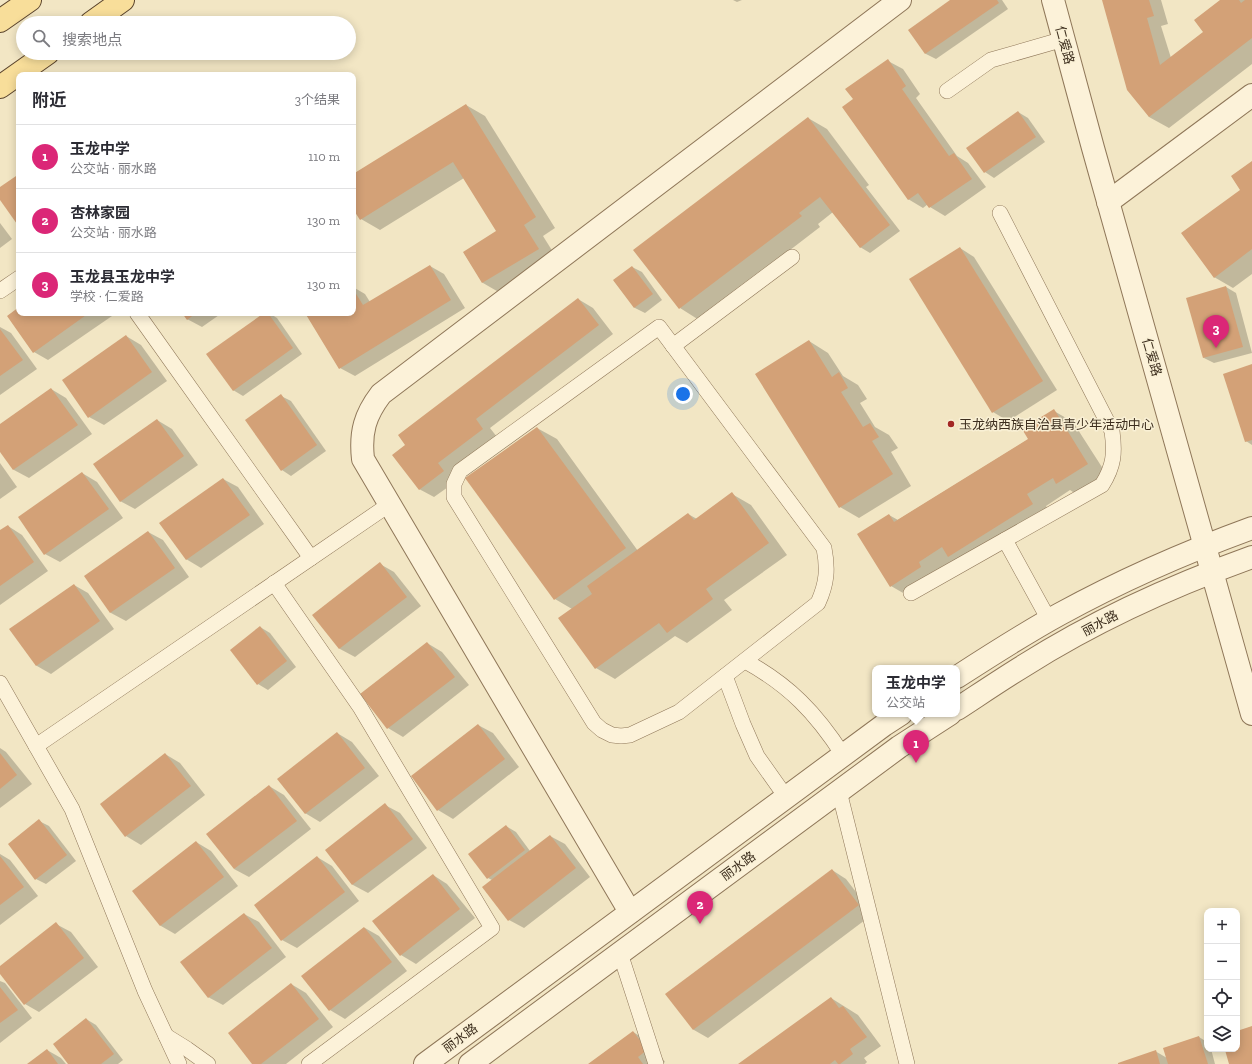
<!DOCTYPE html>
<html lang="zh">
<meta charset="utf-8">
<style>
body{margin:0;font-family:"Zilla Slab","Noto Sans SC",serif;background:#f2f2f3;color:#2b2b33}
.controls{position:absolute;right:12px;bottom:12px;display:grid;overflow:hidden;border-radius:8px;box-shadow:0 2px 10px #0003}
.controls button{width:36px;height:36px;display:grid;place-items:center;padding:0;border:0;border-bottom:1px solid #e1e1e2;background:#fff;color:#2b2b33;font:20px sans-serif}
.you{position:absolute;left:683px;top:394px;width:14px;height:14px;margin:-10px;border:3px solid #fff;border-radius:50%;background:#1a73e8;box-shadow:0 0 0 6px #1a73e833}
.badge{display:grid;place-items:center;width:26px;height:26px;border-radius:50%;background:#db2777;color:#fff;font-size:13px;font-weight:700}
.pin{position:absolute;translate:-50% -33px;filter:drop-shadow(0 1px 2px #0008)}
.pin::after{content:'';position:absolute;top:21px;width:14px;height:12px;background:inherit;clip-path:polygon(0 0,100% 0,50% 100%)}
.popup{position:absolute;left:872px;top:665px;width:88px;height:52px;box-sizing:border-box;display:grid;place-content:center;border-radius:8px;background:#fff;filter:drop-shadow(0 1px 3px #0005);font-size:13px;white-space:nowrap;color:#7c7c81}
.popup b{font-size:15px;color:#2b2b33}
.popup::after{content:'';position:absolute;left:50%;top:100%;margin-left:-8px;border:8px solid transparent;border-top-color:#fff}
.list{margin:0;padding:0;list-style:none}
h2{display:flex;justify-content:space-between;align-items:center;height:52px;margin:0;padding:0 16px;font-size:17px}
h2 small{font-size:13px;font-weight:400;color:#7c7c81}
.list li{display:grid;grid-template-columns:26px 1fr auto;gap:12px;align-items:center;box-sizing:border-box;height:64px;padding:0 16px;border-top:1px solid #e1e1e2}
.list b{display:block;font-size:15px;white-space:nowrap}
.list p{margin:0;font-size:13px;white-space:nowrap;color:#7c7c81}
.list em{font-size:13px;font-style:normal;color:#7c7c81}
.icon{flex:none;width:22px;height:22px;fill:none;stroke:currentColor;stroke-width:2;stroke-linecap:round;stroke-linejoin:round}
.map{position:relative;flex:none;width:1252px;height:1064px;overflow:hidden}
.search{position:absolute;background:#fff;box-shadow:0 2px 10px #0003;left:16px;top:16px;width:340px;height:44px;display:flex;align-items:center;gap:10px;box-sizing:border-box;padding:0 14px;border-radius:22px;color:#7c7c81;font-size:15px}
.panel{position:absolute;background:#fff;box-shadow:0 2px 10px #0003;left:16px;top:72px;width:340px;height:244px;border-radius:8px}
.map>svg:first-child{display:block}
.shadow{fill:#0003}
.building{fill:#d3a177}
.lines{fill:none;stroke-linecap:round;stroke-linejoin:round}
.service-casing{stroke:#8f7759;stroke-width:16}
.minor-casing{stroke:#8f7759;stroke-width:24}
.tertiary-casing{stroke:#8f7759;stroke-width:24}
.primary-casing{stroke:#5c452d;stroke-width:24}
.service{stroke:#fcf2d9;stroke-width:15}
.minor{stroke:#fcf2d9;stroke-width:22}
.tertiary{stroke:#fcf2d9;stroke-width:22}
.primary{stroke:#f8de9a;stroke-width:22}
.poi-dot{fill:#a32723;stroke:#f9f0d5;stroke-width:1.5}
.labels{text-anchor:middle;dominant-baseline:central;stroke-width:3;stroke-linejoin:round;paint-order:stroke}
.street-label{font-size:13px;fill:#3d2e1e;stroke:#f9f0d5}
.poi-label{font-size:13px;fill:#3d2e1e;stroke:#f9f0d5;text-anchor:start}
</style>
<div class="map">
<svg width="1252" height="1064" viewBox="0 0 1252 1064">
<rect width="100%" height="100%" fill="#f2e6c4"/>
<g class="shadow">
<polygon points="733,0 742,0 737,2"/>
<polygon points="952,0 1002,0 1008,9 936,59 926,54 909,30"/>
<polygon points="1103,0 1161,0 1168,24 1161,26 1171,58 1204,32 1222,0 1252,0 1252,64 1169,128 1149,117"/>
<polygon points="888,61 903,69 920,94 916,98 957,156 968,163 986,187 945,216 930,207 928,204 923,208 908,199 854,99"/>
<polygon points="466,105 485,116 555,228 543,236 558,260 502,294 483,283 464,253 498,232 464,178 380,230 361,219 353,207 353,175"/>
<polygon points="1018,112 1028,118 1045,142 994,178 985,172"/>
<polygon points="808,118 827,129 869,185 866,187 900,231 870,253 860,247 833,212 818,224 820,227 699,320 680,308"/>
<polygon points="1252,162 1252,274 1233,288 1214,277 1242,190"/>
<polygon points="0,223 12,239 0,248"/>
<polygon points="960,248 974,257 1057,390 1008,421 993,412"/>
<polygon points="430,266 444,274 465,308 355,376 340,368 306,313 353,313 353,287 365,294 370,302"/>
<polygon points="632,267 642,272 662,300 645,313 635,308 614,281"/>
<polygon points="1226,287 1236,293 1252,353 1214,363 1204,358"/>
<polygon points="578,299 593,308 613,334 490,428 497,437 458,480 434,497 419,489 406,445"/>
<polygon points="19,308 19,313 109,313 112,316 48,360 34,352 8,316"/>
<polygon points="183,313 222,313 202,327 187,319"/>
<polygon points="265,313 269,313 277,318 302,354 243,396 233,390"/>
<polygon points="0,327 11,333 37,369 0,395"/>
<polygon points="126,336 141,345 167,381 104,425 89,417"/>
<polygon points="809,341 828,353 843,376 858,385 867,399 860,403 875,427 889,435 898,448 891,452 911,486 859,518 840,507"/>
<polygon points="1252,366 1252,445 1246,441"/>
<polygon points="51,389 66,398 92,434 29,478 14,470 0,450 0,425"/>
<polygon points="281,396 291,401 326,451 291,476 282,470"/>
<polygon points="1054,411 1073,422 1107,475 1076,494 1070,490 1046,506 1052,516 910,597 891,586 889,515 898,520 1029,439"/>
<polygon points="157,420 172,429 198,465 135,509 120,501"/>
<polygon points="537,428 557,439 638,551 688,514 697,519 732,494 751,505 787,555 724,600 732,610 687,643 675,636 615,679 596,668 572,609 555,599"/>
<polygon points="0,463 17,487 0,499"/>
<polygon points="82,473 97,482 123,518 60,562 45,554"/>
<polygon points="223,479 238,487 264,524 201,568 186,559"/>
<polygon points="8,526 22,535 48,571 0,605 0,532"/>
<polygon points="148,532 163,540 189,577 126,621 111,613 86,577"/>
<polygon points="380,564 394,572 421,606 355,657 340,649 314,615"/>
<polygon points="74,585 88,593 114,629 51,674 37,666 11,629"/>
<polygon points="260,627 270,633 296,667 268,690 258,684"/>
<polygon points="427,643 442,652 469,685 403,737 388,728"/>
<polygon points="478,725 493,733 519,767 453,819 438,810"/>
<polygon points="337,733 352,742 379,776 320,822 305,813"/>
<polygon points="0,748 6,752 32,784 0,808"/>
<polygon points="165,754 180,763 205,795 141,845 126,836"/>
<polygon points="269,786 284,795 311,829 249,877 234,869"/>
<polygon points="385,805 400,813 427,848 368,893 353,885 326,850"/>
<polygon points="39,821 49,826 76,861 46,884 36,879"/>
<polygon points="506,826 516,832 530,851 550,836 565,844 590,877 524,928 509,920 492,880 488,878"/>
<polygon points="196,842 211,851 238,886 175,934 161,926 134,891"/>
<polygon points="0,854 10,860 38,896 0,925"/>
<polygon points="317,857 332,866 359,901 297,948 282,940"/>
<polygon points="832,870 846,879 873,914 708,1038 694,1030 667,995"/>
<polygon points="433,875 447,884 475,918 416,964 401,955"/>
<polygon points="244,914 259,922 286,957 223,1005 208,997"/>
<polygon points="56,924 71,932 98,967 39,1012 25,1004 0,972 0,967"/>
<polygon points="365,928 379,936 407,971 345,1019 330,1010"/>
<polygon points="0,981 5,983 32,1018 0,1043"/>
<polygon points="291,984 306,993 333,1027 286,1064 254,1064"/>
<polygon points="831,998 858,1015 881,1046 864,1058 867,1062 865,1064 740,1064"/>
<polygon points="86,1019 96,1025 123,1060 118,1064 70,1064"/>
<polygon points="633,1032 652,1043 665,1062 662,1064 589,1064"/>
<polygon points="1199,1037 1207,1042 1207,1049 1211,1049 1215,1064 1119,1064 1155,1051 1167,1058"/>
<polygon points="47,1050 61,1058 66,1064 28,1064"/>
</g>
<g class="building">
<polygon points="950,0 997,0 999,3 925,54 908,30"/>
<polygon points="1102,0 1149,0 1154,16 1147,18 1160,65 1203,32 1194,20 1220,0 1239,0 1241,3 1245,0 1252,0 1252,38 1149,117 1127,90"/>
<polygon points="888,59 906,86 902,89 949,156 954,153 972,179 929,208 918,193 908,200 842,107 853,99 845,89"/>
<polygon points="466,104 536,217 524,225 539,249 482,283 463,252 496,231 453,162 360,220 353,209 353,174"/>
<polygon points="1018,111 1036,137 984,173 966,148"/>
<polygon points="808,117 890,225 860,248 820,197 799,213 802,216 679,309 633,250"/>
<polygon points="1252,161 1252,249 1214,278 1181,233 1240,190 1231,176"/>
<polygon points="19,174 19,222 17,224 0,200 0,187"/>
<polygon points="960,247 1043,381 992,413 909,279"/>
<polygon points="430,265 451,300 339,369 305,313 353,313 353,289 363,305"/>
<polygon points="632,266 653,294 634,308 613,280"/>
<polygon points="1226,286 1243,347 1203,358 1186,298"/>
<polygon points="578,298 599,325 476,419 483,429 438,463 444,471 419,490 392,455 405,445 398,435"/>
<polygon points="19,307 19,313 89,313 33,353 7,316"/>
<polygon points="182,313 196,313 187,320"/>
<polygon points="264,313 268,313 293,348 233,391 206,354"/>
<polygon points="0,329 23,360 0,376"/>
<polygon points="126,335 152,372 88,418 62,380"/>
<polygon points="809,340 832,377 839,372 848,388 841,392 863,427 870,423 879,437 872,441 893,474 839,508 755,374"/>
<polygon points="1252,364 1252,440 1245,442 1223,374"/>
<polygon points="51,388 78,425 13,470 0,452 0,424"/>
<polygon points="281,394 317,445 281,471 245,420"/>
<polygon points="1054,409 1088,464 1056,484 1053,478 1027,494 1033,504 948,557 942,547 919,562 921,567 890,587 857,534 889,514 894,522 1028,439 1022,429"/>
<polygon points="157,419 184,456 120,502 93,464"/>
<polygon points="537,427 626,548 554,600 465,478"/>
<polygon points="82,472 109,509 44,555 18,517"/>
<polygon points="223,478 250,515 186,560 159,523"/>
<polygon points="732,492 769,543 706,589 713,599 667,633 659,623 595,669 558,618 592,594 587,586 688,513 694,520"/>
<polygon points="8,525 34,562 0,586 0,530"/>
<polygon points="148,531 175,568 110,613 84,576"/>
<polygon points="380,562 407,597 339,649 312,615"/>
<polygon points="74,584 100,621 36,666 9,629"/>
<polygon points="260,626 287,661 257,685 230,650"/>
<polygon points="427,642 455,677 387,729 360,694"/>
<polygon points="478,724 505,759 437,811 411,776"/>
<polygon points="337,732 365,768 305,814 277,779"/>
<polygon points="0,753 17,775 0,789"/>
<polygon points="165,753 191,786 125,837 100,804"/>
<polygon points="269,785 297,821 234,869 206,834"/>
<polygon points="385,803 413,839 352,885 325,850"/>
<polygon points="39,819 67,855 35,880 8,844"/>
<polygon points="506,825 525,850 487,879 468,854"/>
<polygon points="550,835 576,868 508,921 482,887"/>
<polygon points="196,841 224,877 160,926 132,891"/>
<polygon points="0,856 24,887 0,905"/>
<polygon points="317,856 345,892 281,941 254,905"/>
<polygon points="832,869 859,905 693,1030 665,994"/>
<polygon points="433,874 460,909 400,956 372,921"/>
<polygon points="244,913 272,948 208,998 180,962"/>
<polygon points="56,922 84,958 24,1005 0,974 0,966"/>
<polygon points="364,927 392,962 329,1011 301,976"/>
<polygon points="291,983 319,1019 261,1064 252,1064 228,1033"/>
<polygon points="0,987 18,1010 0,1023"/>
<polygon points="831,997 839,1008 843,1006 867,1037 850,1049 853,1054 840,1064 838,1064 835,1060 830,1064 738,1064"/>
<polygon points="86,1018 114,1054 101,1064 68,1064 53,1044"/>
<polygon points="1252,1026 1252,1064 1229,1064 1225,1050 1237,1049 1237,1031"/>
<polygon points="633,1031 647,1050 638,1057 643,1064 588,1064"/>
<polygon points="1199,1036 1208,1064 1168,1064 1163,1048"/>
<polygon points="47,1049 58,1064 27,1064"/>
<polygon points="1156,1050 1160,1064 1118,1064 1118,1063"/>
</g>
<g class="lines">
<g class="service-casing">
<g id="service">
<polyline points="947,91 991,60 1064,39"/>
<polyline points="0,291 19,278"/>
<polyline points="137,313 311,558"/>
<path d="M659,327L824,548C828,569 827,583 818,603L679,712L630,735L621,736L612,735L602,730L594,723L454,497V484L460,471Z"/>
<polyline points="673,346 792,257"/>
<polyline points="1005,540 1049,620"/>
<polyline points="274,583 360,707 492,928 309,1064"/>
<path d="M911,593L1102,485C1114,466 1115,453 1112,431L1000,213"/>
<path d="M745,661C789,685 816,713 843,755"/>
<polyline points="725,676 743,724 757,756 786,797"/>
<polyline points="0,683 72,809 145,991 179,1064"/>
<polyline points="36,746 390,504"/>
<polyline points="839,791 907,1064"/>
<polyline points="620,953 656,1064"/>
<polyline points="166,1036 187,1049 208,1064"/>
</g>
</g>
<g class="minor-casing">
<g id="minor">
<polyline points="1108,202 1252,95"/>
<path d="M630,912L363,459C360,432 365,415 381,394L900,0"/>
</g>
</g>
<g class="tertiary-casing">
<g id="tertiary">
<polyline points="1053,0 1093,148 1252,714"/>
<path d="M957,677C991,655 1025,633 1060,614C1122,580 1186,552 1252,528"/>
<path d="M957,709C980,694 1002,679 1025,665C1096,620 1174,585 1252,557"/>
<polyline points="425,1064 884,725 901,714"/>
<polyline points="470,1064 899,747 950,714"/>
</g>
</g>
<g class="primary-casing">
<g id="primary">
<polyline points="0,21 30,0"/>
<polyline points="91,23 123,0"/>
<polyline points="0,87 48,53"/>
</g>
</g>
<use href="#service" class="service"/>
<use href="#minor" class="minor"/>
<use href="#tertiary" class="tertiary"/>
<use href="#primary" class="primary"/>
</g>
<circle class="poi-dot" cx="951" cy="424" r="4"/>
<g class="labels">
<g class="street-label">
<text transform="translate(1065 45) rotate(75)">仁爱路</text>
<text transform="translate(1152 357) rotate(74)">仁爱路</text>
<text transform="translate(1100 623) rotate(-28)">丽水路</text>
<text transform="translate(738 866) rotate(-36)">丽水路</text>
<text transform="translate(460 1038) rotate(-36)">丽水路</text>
</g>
<g class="poi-label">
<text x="959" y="424">玉龙纳西族自治县青少年活动中心</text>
</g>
</g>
</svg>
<div class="controls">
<button>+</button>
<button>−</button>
<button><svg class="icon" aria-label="locate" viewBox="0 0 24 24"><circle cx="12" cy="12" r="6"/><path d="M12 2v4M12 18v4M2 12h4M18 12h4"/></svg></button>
<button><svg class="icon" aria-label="layers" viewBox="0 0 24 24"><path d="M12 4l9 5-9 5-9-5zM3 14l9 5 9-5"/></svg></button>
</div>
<div class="you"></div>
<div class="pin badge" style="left:916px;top:763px">1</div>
<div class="popup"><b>玉龙中学</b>公交站</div>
<div class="pin badge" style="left:700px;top:924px">2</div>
<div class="pin badge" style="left:1216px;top:348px">3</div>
<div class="search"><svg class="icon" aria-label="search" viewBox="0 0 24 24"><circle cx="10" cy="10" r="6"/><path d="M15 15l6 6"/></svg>搜索地点</div>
<section class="panel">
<h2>附近<small>3个结果</small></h2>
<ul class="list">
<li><span class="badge">1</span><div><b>玉龙中学</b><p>公交站 · 丽水路</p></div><em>110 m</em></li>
<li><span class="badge">2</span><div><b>杏林家园</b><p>公交站 · 丽水路</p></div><em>130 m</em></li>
<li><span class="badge">3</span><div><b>玉龙县玉龙中学</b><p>学校 · 仁爱路</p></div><em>130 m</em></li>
</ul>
</section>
</div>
